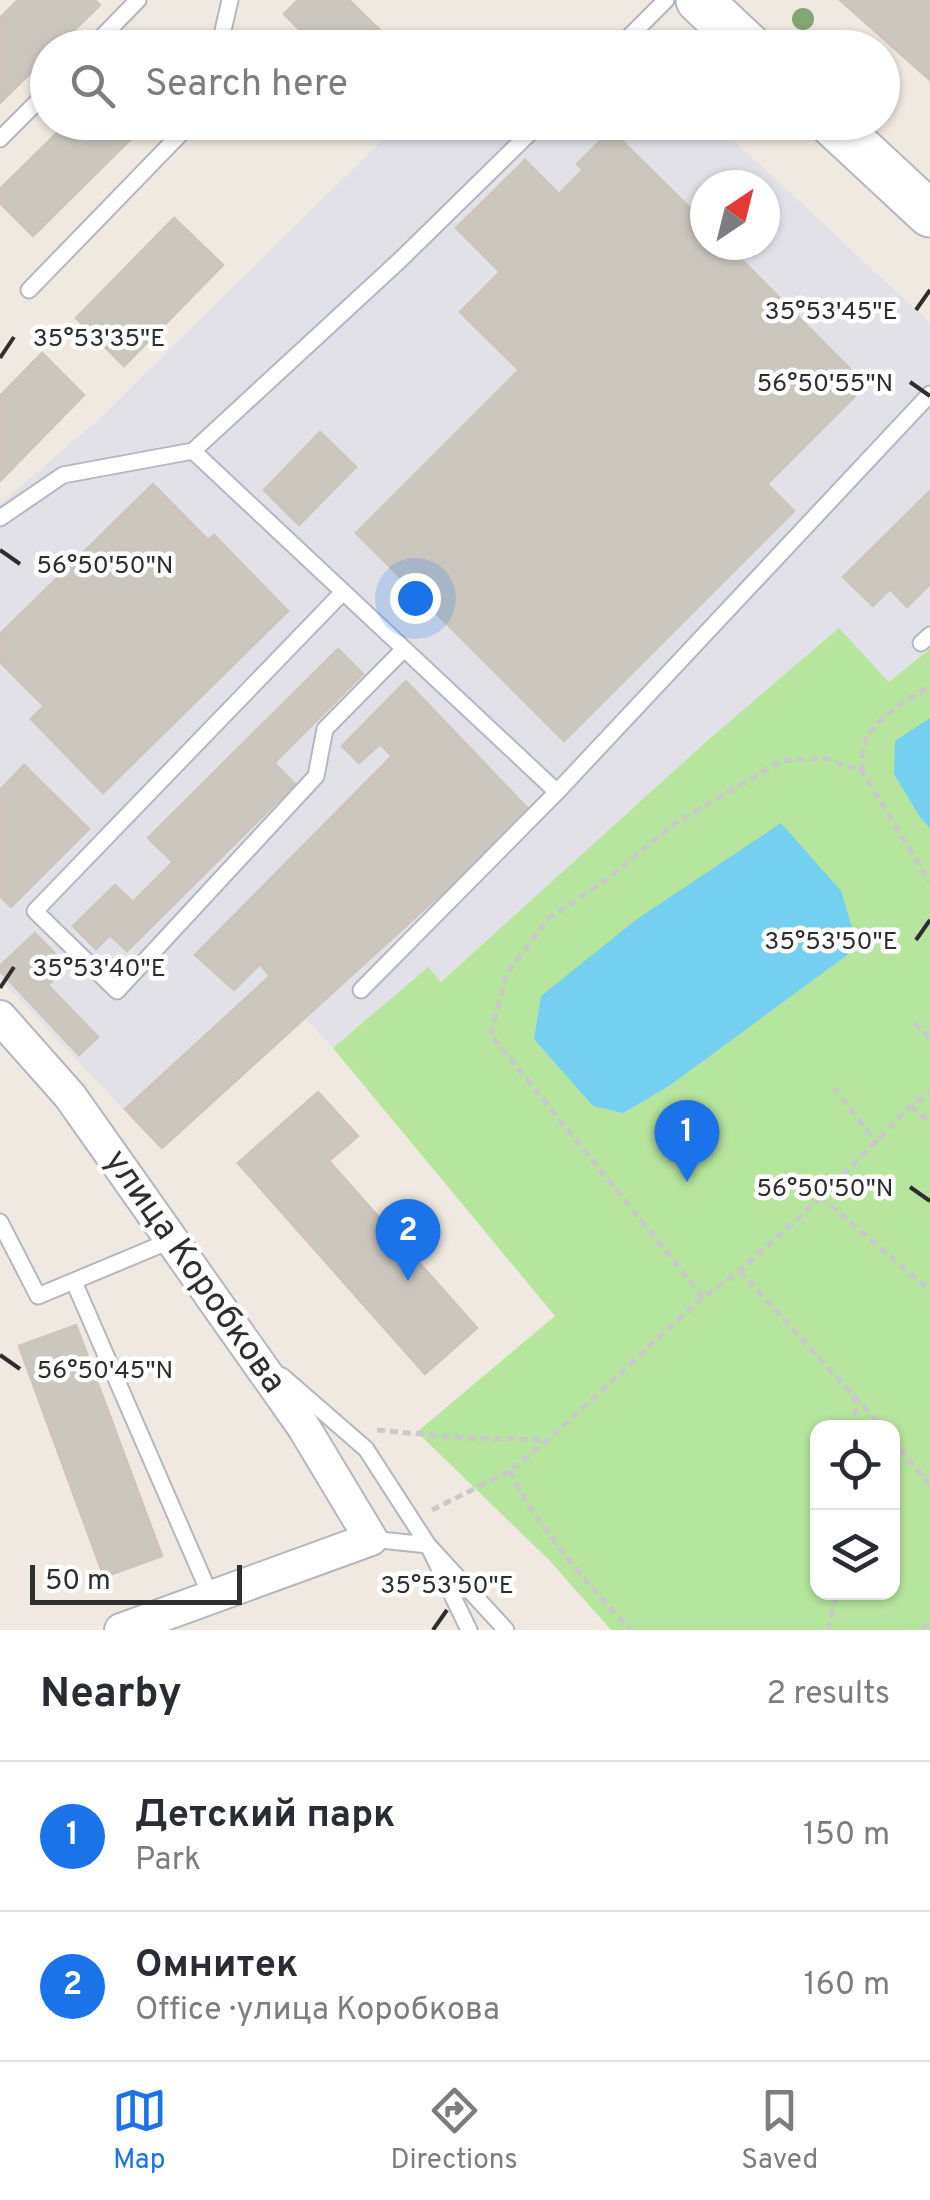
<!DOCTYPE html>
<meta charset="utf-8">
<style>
body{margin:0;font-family:Overpass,sans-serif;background:#f7f7f7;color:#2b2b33}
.controls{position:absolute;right:30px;bottom:30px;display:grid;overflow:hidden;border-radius:20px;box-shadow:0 2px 8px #0004}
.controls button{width:90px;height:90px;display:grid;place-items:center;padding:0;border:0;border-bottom:2px solid #e1e1e2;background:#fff;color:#2b2b33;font:50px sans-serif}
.compass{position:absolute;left:690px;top:170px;width:90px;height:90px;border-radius:50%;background:#fff;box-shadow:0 2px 8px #0004;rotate:35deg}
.scale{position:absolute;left:30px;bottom:25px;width:212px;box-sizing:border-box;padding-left:10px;border:5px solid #2e2e2e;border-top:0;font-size:28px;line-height:35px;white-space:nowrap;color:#2e2e2e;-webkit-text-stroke:8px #fff;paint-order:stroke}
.you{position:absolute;left:415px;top:598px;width:35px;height:35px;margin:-25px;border:8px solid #fff;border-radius:50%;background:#1a73e8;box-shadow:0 0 0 15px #1a73e833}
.badge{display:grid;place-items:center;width:65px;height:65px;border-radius:50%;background:#1a73e8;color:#fff;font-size:32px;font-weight:700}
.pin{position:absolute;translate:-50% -82px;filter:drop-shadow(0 2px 5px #0008)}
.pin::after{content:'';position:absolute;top:52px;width:35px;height:30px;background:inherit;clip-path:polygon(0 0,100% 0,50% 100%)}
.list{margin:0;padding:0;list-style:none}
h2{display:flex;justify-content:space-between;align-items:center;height:130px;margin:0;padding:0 40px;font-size:42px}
h2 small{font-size:32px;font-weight:400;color:#7c7c81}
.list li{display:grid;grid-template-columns:65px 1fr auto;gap:30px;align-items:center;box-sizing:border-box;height:150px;padding:0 40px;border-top:2px solid #e1e1e2}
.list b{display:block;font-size:38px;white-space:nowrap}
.list p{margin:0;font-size:32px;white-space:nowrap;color:#7c7c81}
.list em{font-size:32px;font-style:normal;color:#7c7c81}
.icon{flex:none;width:55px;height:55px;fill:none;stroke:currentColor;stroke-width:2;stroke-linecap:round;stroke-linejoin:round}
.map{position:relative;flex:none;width:930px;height:1630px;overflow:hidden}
.search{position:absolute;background:#fff;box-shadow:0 2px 8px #0004;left:30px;right:30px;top:30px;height:110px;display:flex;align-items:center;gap:25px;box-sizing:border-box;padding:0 35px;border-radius:55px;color:#7c7c81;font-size:38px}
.sheet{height:430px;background:#fff}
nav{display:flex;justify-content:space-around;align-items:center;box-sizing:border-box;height:140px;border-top:2px solid #e1e1e2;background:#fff;font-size:28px;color:#7c7c81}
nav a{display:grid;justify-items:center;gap:5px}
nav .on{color:#1a73e8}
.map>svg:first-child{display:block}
.industrial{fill:#e3e1e8;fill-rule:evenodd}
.green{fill:#b6e59e;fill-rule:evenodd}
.water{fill:#75cff0}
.building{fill:#cbc7bf;stroke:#cbc5ba;stroke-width:2.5}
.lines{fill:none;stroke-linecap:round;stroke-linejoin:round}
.lane-casing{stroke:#b4b7c1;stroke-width:19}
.street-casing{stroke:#b4b7c1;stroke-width:36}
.secondary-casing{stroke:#b4b7c1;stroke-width:49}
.path{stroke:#c9c9c9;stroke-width:5;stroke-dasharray:8 5;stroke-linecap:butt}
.lane{stroke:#fff;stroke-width:15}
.street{stroke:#fff;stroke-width:32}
.secondary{stroke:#fff;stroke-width:45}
.tree{fill:#84a574}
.ticks{fill:none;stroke:#2e2e2e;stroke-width:4}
.labels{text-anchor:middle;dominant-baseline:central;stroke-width:9;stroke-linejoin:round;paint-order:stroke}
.street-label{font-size:35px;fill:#2e2e2e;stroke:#fff}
.ticks-label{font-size:25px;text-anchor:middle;fill:#2e2e2e;stroke:#fff;stroke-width:9;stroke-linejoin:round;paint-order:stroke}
</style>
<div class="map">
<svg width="930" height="1630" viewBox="0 0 930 1630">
<rect width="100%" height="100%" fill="#efe9e1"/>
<path class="industrial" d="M400,123H715L930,323V649L889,683L838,629L708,740L440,983L427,968L333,1048L304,1017L161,1149L0,979V504L98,420ZM705,185H765V245H705Z"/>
<path class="green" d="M839,628L889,682L930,649V1630H611L550,1561L417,1432L555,1316L333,1048L428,967L441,982L708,740ZM818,1428H892V1592H818Z"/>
<g class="water">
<polygon points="930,718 930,828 920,817 894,774 895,741"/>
<polygon points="781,823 841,891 858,947 669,1086 623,1113 593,1106 534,1039 541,996 637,919"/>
</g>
<g class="building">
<polygon points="18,0 95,0 100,5 56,48 48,48 48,56 0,103 0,18"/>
<polygon points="298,0 349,0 398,48 318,48 284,14"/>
<polygon points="840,0 930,0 930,80"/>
<polygon points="68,122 148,122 33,236 0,203 0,189"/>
<polygon points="611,130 705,223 705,245 727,245 866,385 767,484 794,511 564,741 356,533 519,370 460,312 500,272 456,228 525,160 559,194 583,170 577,164"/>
<polygon points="174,218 223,265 124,366 76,318"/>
<polygon points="42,353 84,395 0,481 0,396"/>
<polygon points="320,432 356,467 299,525 264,490"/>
<polygon points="153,484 208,540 214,535 288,611 103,793 31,719 44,706 0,662 0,634"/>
<polygon points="930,491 930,584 907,607 890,589 873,606 843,577"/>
<polygon points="338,649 363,674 274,763 295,784 127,951 110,935 96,949 73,926 115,885 133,902 173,862 148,838"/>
<polygon points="406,681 531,812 162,1148 125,1109 270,976 260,964 234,990 195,955 392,756 380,744 359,763 342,746"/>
<polygon points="24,765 89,829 11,907 0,896 0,790"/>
<polygon points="35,933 67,966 48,985 98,1037 79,1055 0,971 0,966"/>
<polygon points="318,1092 358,1136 329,1161 477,1328 425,1374 238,1163"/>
<polygon points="76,1325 162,1556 104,1577 19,1346"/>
</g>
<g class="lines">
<g class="lane-casing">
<g id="lane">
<polyline points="91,48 138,0"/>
<polyline points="219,48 230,0"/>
<polyline points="618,48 666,0"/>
<polyline points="0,139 48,91"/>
<polyline points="29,290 192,122"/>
<polyline points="193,451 557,792 930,394"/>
<polyline points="0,518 63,475 193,451 399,261 541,122"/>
<polyline points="343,592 35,911 117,991 316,776 325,729 404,649"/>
<polyline points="921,643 930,635"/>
<polyline points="361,990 557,792"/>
<polyline points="0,1222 38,1296 172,1240"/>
<polyline points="74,1282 212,1599"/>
<polyline points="282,1376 366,1449 428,1545 469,1630"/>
<polyline points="371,1539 428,1545 506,1630"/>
</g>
</g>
<g class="street-casing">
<polyline id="street" points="0,1017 70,1096 303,1426 371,1539 121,1630"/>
</g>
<g class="secondary-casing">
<g id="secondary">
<polyline points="699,0 750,48"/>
<polyline points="831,122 930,214"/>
</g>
</g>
<g class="path">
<path d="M862,771C857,725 896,708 930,686"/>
<polyline points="914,1023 930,1038"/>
<polyline points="834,1088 877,1143"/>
<polyline points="911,1106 930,1123"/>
<polyline points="821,1197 930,1291"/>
<polyline points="740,1271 883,1428"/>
<polyline points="703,1297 491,1035 506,975 548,919 606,880 674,824 781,761 824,758 862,771 930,883"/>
<polyline points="854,1395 857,1428"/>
<polyline points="377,1430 463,1438 545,1440"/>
<polyline points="892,1439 930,1485"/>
<path d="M510,1471C532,1520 593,1591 631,1630"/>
<polyline points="432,1510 510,1471 548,1440 703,1297 740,1271 821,1197 911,1106 930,1092"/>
<polyline points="828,1630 837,1592"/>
<polyline points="922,1630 930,1620"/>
</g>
<use href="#lane" class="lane"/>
<use href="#street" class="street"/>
<use href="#secondary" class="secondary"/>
</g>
<circle class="tree" cx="803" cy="19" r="11"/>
<path class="ticks" d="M916,310L930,290M0,358L14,337M910,382L930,396M0,550L20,564M916,940L930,920M0,988L14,967M910,1187L930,1201M0,1355L20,1369M433,1630L447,1610"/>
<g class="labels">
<g class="street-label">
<text transform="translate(194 1272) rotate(55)">улица Коробкова</text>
</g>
</g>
<g class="ticks-label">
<text x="831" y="319">35°53'45"E</text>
<text x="99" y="346">35°53'35"E</text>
<text x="825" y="391">56°50'55"N</text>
<text x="105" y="573">56°50'50"N</text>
<text x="831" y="949">35°53'50"E</text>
<text x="99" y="976">35°53'40"E</text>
<text x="825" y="1196">56°50'50"N</text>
<text x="105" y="1378">56°50'45"N</text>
<text x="447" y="1593">35°53'50"E</text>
</g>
</svg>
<div class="controls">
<button><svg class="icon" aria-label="locate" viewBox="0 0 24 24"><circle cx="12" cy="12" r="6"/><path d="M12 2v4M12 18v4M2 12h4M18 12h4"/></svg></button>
<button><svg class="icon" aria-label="layers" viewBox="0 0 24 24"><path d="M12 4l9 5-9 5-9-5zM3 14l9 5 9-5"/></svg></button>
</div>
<svg class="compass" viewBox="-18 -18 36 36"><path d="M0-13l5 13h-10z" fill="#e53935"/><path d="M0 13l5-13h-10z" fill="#7c7c81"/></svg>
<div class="scale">50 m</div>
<div class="you"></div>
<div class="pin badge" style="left:687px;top:1182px">1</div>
<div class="pin badge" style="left:408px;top:1281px">2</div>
<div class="search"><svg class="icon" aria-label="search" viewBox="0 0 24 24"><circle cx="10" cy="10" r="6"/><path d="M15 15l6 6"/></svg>Search here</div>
</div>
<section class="sheet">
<h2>Nearby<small>2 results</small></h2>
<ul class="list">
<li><span class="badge">1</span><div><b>Детский парк</b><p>Park</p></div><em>150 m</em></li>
<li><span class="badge">2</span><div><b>Омнитек</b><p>Office · улица Коробкова</p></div><em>160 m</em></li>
</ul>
</section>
<nav>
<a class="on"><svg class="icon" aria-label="map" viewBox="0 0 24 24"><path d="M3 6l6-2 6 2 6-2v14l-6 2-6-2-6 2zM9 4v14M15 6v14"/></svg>Map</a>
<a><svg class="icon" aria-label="directions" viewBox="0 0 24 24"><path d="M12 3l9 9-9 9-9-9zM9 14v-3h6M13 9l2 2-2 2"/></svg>Directions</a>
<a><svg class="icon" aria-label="saved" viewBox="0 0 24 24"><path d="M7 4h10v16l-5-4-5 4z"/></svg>Saved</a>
</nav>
